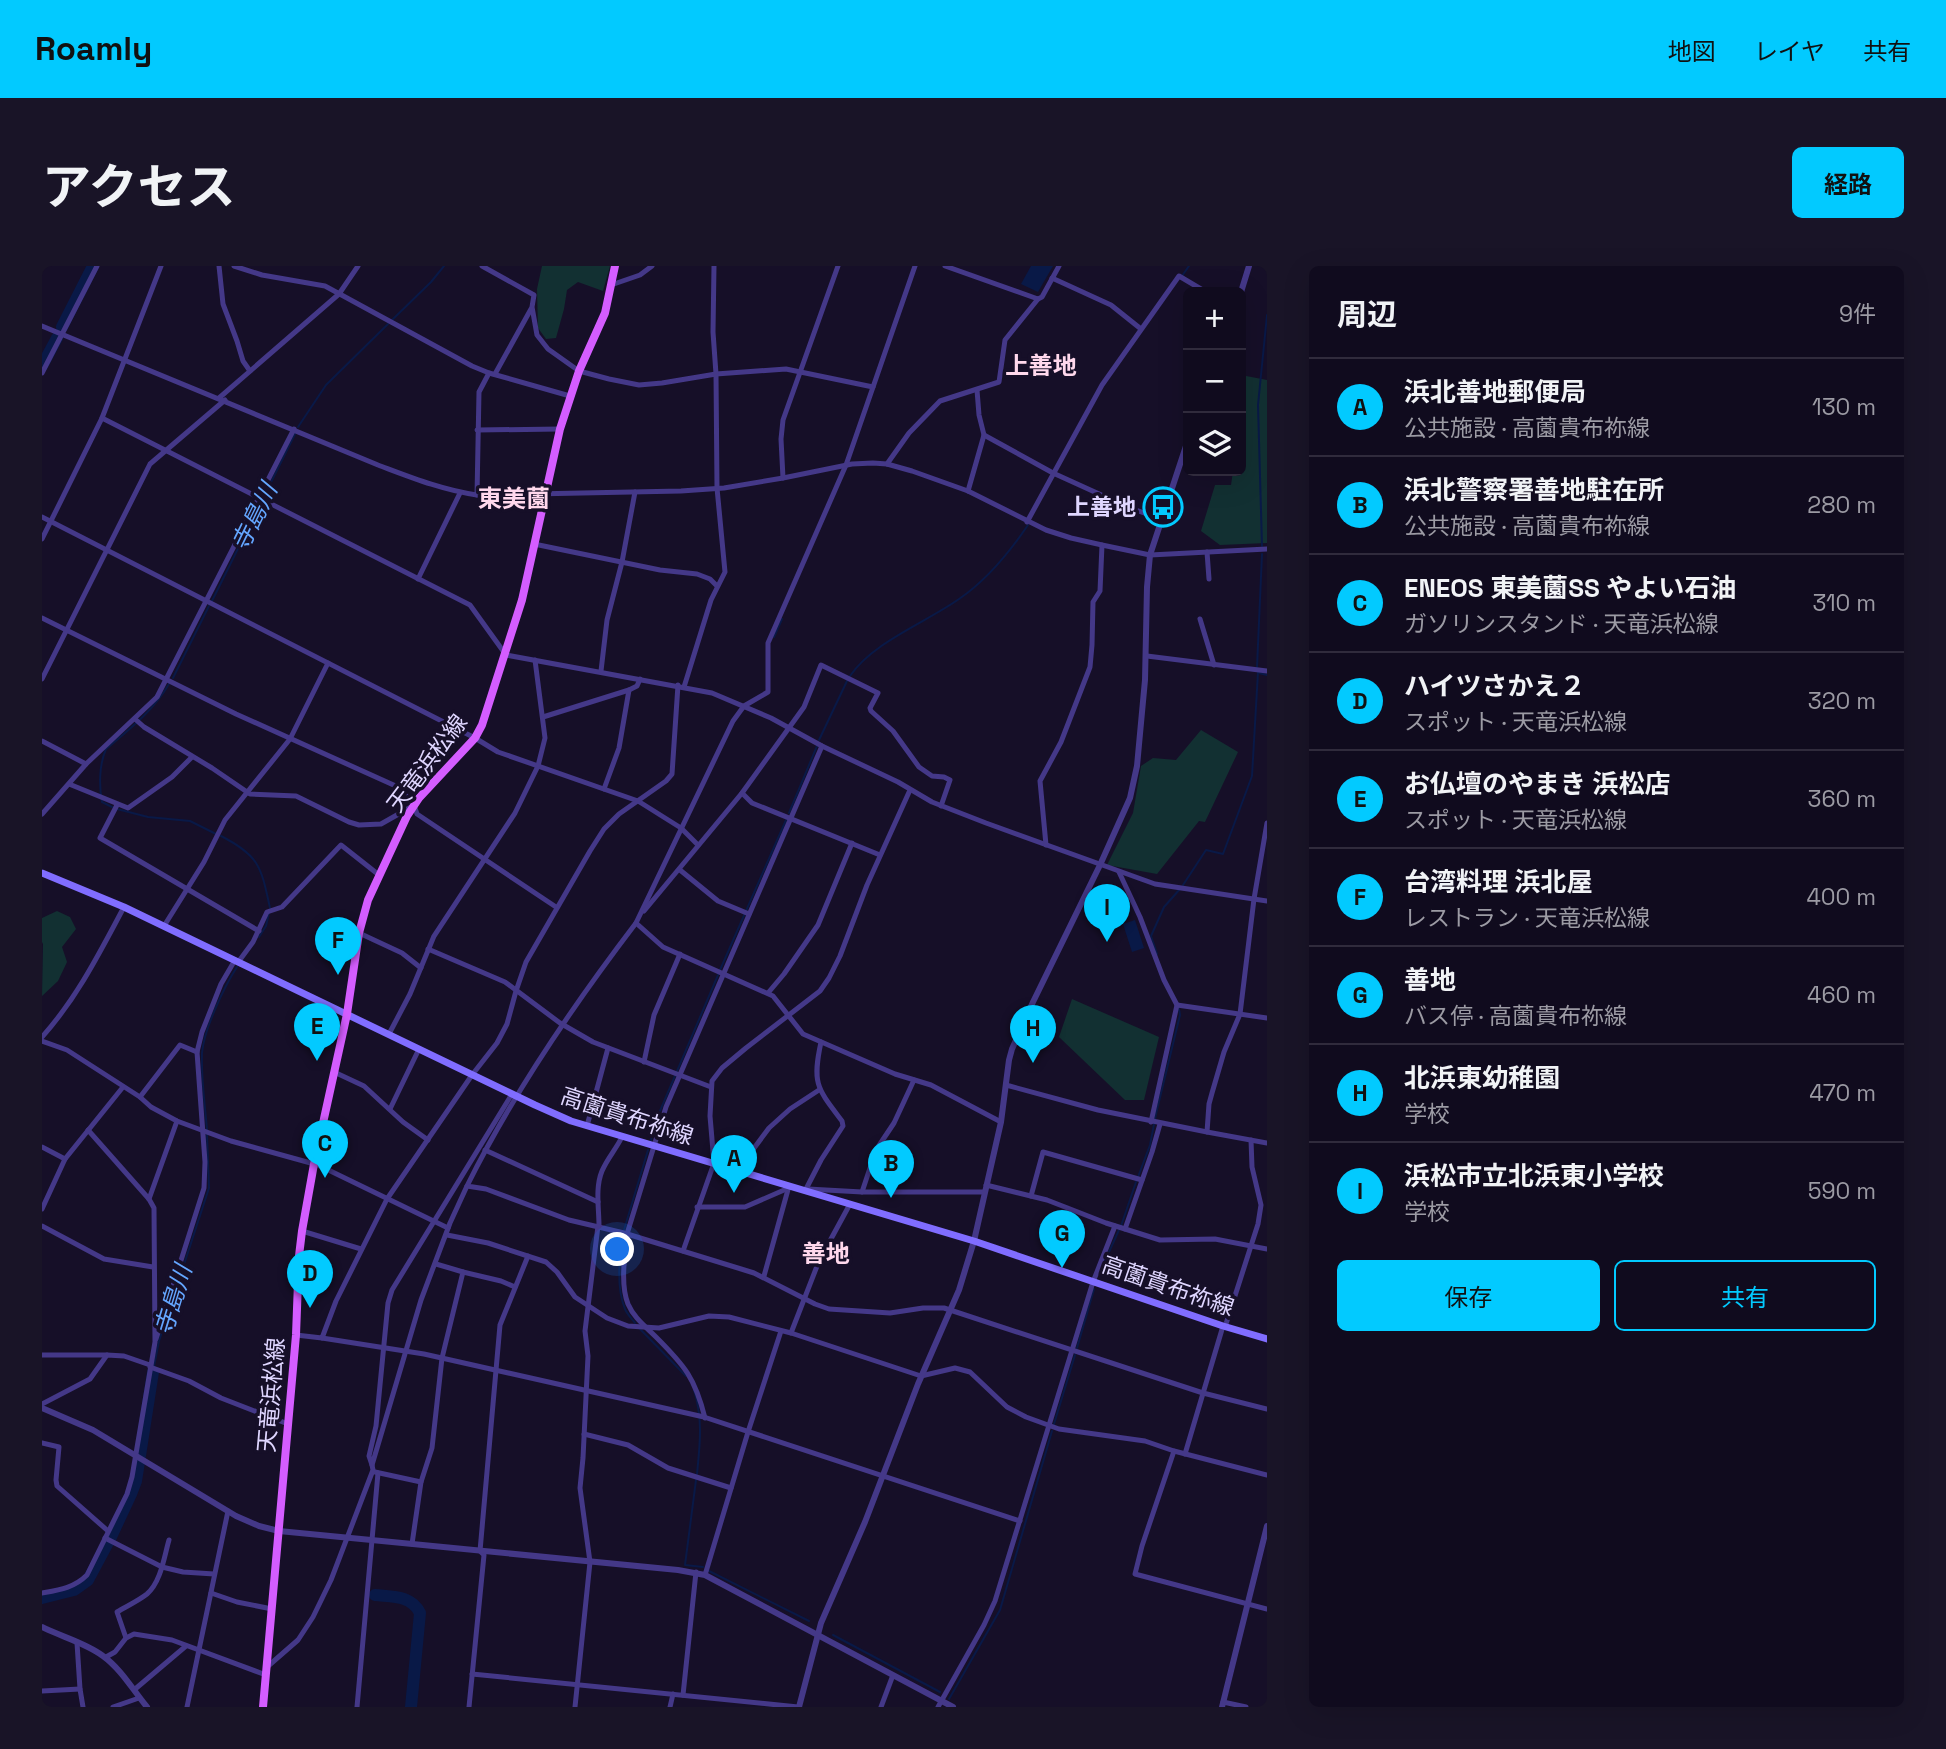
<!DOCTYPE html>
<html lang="ja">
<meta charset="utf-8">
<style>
body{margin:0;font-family:"Space Grotesk","Noto Sans JP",sans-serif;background:#191427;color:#f1f3f6}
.controls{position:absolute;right:21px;top:21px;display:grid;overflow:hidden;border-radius:10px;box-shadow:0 7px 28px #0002}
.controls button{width:63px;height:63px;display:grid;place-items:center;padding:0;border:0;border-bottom:2px solid #302b3c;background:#100b1e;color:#f1f3f6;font:35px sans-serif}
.you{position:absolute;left:576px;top:984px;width:24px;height:24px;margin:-18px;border:5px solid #fff;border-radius:50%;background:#1a73e8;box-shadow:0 0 0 10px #1a73e833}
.badge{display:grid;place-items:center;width:46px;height:46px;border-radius:50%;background:#02caff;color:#111;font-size:23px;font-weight:700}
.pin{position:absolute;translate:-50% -58px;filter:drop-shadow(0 2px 4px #0008)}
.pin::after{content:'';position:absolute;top:37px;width:24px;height:21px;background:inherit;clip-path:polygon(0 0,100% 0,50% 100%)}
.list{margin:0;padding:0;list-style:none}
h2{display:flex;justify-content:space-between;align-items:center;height:91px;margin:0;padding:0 28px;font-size:30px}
h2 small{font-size:23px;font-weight:400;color:#9c9ba4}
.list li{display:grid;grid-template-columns:46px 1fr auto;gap:21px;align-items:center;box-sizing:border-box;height:98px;padding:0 28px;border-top:2px solid #302b3c}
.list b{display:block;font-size:26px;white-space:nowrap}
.list p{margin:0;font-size:23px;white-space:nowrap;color:#9c9ba4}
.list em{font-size:23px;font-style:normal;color:#9c9ba4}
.actions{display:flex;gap:14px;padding:21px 28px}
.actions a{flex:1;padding:16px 0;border:2px solid #02caff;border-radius:10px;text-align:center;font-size:24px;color:#02caff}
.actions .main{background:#02caff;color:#111}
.icon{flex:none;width:38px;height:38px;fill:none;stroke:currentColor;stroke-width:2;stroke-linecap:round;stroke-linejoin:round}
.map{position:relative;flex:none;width:1225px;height:1441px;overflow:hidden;border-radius:10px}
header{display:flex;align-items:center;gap:42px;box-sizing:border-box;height:98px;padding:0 35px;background:#02caff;color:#111}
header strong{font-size:33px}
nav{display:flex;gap:38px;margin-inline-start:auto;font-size:24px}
.intro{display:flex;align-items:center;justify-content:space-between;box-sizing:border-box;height:168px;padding:0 42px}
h1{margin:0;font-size:49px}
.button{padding:18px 32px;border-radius:10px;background:#02caff;color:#111;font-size:24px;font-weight:700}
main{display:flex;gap:42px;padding:0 42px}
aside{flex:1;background:#100b1e;border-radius:10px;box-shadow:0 7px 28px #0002}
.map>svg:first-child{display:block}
.green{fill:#123032}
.water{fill:#091947}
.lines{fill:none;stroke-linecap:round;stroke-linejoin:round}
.stream{stroke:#091947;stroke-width:2}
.river{stroke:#091947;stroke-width:12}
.minor{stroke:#443888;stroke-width:5}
.tertiary{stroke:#443888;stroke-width:6}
.secondary{stroke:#806dff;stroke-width:7}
.primary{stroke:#d45dff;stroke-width:8}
.labels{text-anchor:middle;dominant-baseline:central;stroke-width:7;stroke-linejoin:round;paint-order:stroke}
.poi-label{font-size:23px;font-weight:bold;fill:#dfd6ff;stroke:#160f28;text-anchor:end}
.street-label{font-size:23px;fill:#dfd6ff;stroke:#160f28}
.neighbourhood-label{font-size:24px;font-weight:bold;fill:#ffd8ec;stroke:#160f28}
.water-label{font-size:24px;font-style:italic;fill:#64a6ff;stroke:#160f28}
</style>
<header>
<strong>Roamly</strong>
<nav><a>地図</a><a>レイヤ</a><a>共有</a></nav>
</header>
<div class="intro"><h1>アクセス</h1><a class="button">経路</a></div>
<main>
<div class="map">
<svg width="1225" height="1441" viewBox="0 0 1225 1441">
<rect width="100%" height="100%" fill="#160f28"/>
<g class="green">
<polygon points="500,0 568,0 561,25 536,16 525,24 522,43 514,72 504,73 496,62 495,23"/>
<polygon points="1199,109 1225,114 1225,277 1178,279 1159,265 1173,219 1189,219 1191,205 1199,205"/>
<polygon points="1159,464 1196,486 1163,556 1157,555 1115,608 1065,599 1091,547 1099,500 1111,492 1134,494"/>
<polygon points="15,645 28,651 34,663 20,681 25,696 16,715 0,730 1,678 0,676 0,652"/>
<polygon points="1030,733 1117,771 1102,834 1083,834 1017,771"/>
</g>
<g class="water">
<polygon points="989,0 1011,0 996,26 979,18"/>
<polygon points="1093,654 1102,682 1090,686 1081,658"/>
</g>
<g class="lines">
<g class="stream">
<polyline points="1140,10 1147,0"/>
<polyline points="350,54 389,16 402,0"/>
<polyline points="256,161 284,119 346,58"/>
<polyline points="1220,280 1216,139 1225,49"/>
<polyline points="170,335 253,168"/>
<polyline points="732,371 740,353"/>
<polyline points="1215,401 1220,288"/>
<polyline points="1217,407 1225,409"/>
<path d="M808,410C831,376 883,357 917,333C945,314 967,287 986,259"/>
<polyline points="131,412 167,340"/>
<polyline points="777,474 805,415"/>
<path d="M70,541L60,536C57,520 57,499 64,483C88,463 111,445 127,418"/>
<polyline points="75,543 106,551 148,555 174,568"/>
<polyline points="747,547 775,480"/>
<path d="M179,570C218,590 219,601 228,642"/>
<polyline points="1141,619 1164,584 1181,588 1210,510 1216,406"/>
<polyline points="217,671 224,660 227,647"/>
<polyline points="1115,688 1109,670 1122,641 1138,623"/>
<polyline points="678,704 744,554"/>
<path d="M165,864C163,839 159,812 160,787C162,763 182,721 195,701"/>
<polyline points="609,874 618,845 676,709"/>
<polyline points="1096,911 1108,879 1114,848 1138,749 1137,743"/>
<polyline points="1079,960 1094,916"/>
<polyline points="582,964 606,884"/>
<path d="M581,969C577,992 574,1021 583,1043C585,1048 590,1053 593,1057"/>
<polyline points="1057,1008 1077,964"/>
<polyline points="597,1062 644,1110"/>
<polyline points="1035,1082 1052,1023"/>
<polyline points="112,1100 117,1075 167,922 165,869"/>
<path d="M652,1124C661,1153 658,1178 655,1208"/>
<polyline points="1012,1158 1033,1089"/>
<polyline points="654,1214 643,1299 661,1301"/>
<polyline points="667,1305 767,1355"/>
<polyline points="791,1369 898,1426"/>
<polyline points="907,1433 958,1344 1010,1165"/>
</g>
<g class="river">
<polyline points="20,61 51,0"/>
<polyline points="0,100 15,72"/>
<path d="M333,1329C350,1331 369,1329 378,1347L369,1441"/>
<polyline points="0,1332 32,1324 46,1314 69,1271 89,1228 94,1215 111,1106"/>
</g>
<g class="minor">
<polyline points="177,0 181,38 195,75 201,95 208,105"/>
<polyline points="192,0 220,9 283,20 430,100 447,107 528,130"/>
<polyline points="440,0 492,29 490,41 495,69 506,83 537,105 567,113 597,119 620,117 674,108 744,103 831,121"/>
<polyline points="873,0 804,199 726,377 726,426 702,440 691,455 594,657 621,681 731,730 761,768 853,808 889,819 959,856"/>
<polyline points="903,0 996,33 1000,31 1017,0"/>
<polyline points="1010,12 1069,39 1099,63"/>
<polyline points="569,19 598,9 610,0"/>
<path d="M0,60L336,199C368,211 400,224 435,229L639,225L682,222L741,212L810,198L831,197L845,198L870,205L926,225L1004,264L1029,272L1060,279L1108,289L1225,283"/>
<polyline points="0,107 55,0"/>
<polyline points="453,108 489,43"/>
<polyline points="177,132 297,28 316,0"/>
<polyline points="60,152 428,339 464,389 670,427 729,452 780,480 856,516 890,536 944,557 1113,618 1225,635"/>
<polyline points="435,164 518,163"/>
<polyline points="942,169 1011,207 1088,242 1119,253"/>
<polyline points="845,198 867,167 898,135 957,116 963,74 996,33"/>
<polyline points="741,212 739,173 741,154 796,0"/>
<polyline points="926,225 942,169 937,149 935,124"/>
<polyline points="435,229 437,126 447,107"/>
<polyline points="0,251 433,472 456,486 596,535 639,562 656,579"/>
<polyline points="985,256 1060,119 1137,10 1164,26"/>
<polyline points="0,273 60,152 119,0"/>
<polyline points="492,278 618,304 655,308 668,313 675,320"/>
<polyline points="1165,286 1167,313"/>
<polyline points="376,313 418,227"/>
<polyline points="0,352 194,448 356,521 372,539 375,548 514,641"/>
<polyline points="1158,353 1172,399"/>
<polyline points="1105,390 1225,405"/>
<polyline points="559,405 565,354 580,296 593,226"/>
<polyline points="0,413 108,198 183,134"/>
<polyline points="642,421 669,334 683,306 675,222 674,108 671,66 672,0"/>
<polyline points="501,451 587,424 595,420 598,413"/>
<polyline points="93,453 102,461 170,502 208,528 254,530 307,556 317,559 339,558 369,541"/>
<polyline points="0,475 44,498"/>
<polyline points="27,518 86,542 130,511 150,491"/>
<polyline points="562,523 577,482 587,424"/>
<polyline points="700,527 710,537 838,589"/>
<polyline points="75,539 58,572 217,665"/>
<polyline points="0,548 44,498 115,431 252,163"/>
<polyline points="1225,557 1212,633 1198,748 1182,786 1170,827 1167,838 1165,866 1225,877"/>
<polyline points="1004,579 998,515 1019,476 1048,401 1050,379 1051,336 1058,325 1060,279"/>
<polyline points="638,604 676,635 707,648"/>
<polyline points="1077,606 1098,651 1122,714 1135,739 1109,856"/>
<polyline points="602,645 700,527 762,441 779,399 836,427 828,442 829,445 851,465 877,501 890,510 902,511 908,514 899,540"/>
<path d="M594,657C533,737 470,829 425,920L444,923L527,954L582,967L712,1007L773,1038L787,1043L848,1047L881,1042H902L1161,1127L1225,1143"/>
<polyline points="122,660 162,596 183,554 248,473 286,397"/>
<polyline points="317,667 360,687 379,702"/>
<polyline points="386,683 463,716 518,757 551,776 669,821"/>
<polyline points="197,695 211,676 225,646 240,641 299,579 337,609"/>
<polyline points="726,727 742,708 776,659 810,577"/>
<polyline points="1135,739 1225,752"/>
<polyline points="347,768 368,728 392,670 473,547 496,500 503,472 493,394"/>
<path d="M0,771C35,732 58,686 82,641"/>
<polyline points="0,775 25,784 98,831 109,841 135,855 189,875 276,899 406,962"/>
<polyline points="602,796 612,749 638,688"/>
<polyline points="292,806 322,820 361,856 386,874"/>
<polyline points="964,819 1056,844 1165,866"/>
<polyline points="98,831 138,779 155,786"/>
<polyline points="348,843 377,783"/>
<polyline points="545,860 566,782"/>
<polyline points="0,881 23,893"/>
<polyline points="443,884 556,936"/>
<polyline points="695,905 727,862 748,843 777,824"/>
<polyline points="944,919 1005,934 1064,957 1118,974 1173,973 1225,983"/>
<path d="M764,923L779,894L801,860L800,855C775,822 770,818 779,776"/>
<polyline points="766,923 820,926 942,926"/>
<polyline points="820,926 834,884 852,857 872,814"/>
<polyline points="989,930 1001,886 1100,914"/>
<polyline points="107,933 135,855"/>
<polyline points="655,941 703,941 749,921"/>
<polyline points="0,943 23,893 81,821"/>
<polyline points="0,960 62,993 111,1001"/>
<path d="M557,960C557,942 553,922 560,905C565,893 574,883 580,871"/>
<polyline points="1083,963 1110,886 1118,858"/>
<polyline points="260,965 319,983"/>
<polyline points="405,969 446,977 504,996 515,1006 533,1031 565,1052 586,1060 617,1062 667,1050 687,1051 749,1067 879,1110 913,1102 928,1106 965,1141 984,1151 1017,1163 1103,1175 1132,1185 1225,1209"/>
<polyline points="641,985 672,897 668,850 670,815 680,802 704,782 778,725 787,712 798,690 825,619 868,524"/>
<polyline points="421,1006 459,1015 473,1021"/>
<polyline points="722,1010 747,920"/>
<polyline points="1183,1061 1216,958 1219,939 1210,901 1209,874"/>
<polyline points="749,1067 777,995 808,938"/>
<polyline points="254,1069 280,1072 294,1035 345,933 430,809 455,777 465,758 474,725 484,696 548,585 562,563 577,548 624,515 630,508 636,419"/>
<polyline points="280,1072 382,1088 662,1151 978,1255"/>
<polyline points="114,1073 162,922 163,896 155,786 160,766 179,718 193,694"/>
<polyline points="0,1089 65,1089"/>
<polyline points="108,1101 147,1115 179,1132 246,1158"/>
<polyline points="0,1138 48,1113 65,1089 82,1090 108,1099"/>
<path d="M663,1152C653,1112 643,1100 614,1071C603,1060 592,1052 586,1038C578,1018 583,989 585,968L624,841L780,480"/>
<polyline points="542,1168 586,1179 626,1202 689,1222"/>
<polyline points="0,1177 17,1181 14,1214 15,1220 66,1265"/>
<polyline points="1132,1185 1100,1280 1093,1308 1225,1343"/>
<polyline points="1143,1188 1181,1060"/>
<polyline points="330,1199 327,1190 334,1160 346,1037 350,1024 470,828"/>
<polyline points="333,1206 379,1216"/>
<polyline points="63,1272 120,1301 141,1306 172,1308"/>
<polyline points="370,1278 379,1216 390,1182 400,1092 421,1006 394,998"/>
<polyline points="663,1309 706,1166 739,1065"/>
<path d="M0,1327C17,1324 32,1322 45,1309L85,1228L90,1211L113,1076L112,942L107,933L46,864"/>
<polyline points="169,1327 195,1336 230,1343"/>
<path d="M84,1372L75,1346C85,1340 96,1335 105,1328C119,1316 122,1291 127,1274"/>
<polyline points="35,1377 38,1423 41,1441"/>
<polyline points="64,1391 73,1386 84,1372 92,1368 130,1374 224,1409"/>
<polyline points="225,1401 256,1374 271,1351 289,1314 331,1204 330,1199 379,1034 408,957 425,920"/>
<polyline points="430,1408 756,1441"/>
<polyline points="92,1424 144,1380"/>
<polyline points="0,1425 38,1423"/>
<polyline points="641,1429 654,1306"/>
<polyline points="1181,1436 1204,1441"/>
<polyline points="71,1441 97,1432"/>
<polyline points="145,1441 186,1245"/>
<polyline points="315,1441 336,1207"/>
<polyline points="427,1441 442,1289 438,1285 458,1059 486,990"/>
<polyline points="533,1441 548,1296 538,1222 541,1192 546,1090 543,1065 556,960"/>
<polyline points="628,1441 631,1428"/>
<polyline points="839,1441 851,1409"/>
<polyline points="896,1441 942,1359 953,1335 1051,1016 1073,960"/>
</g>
<g class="tertiary">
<polyline points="1199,26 1207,0"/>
<polyline points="0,1142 51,1164 194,1250 217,1260 237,1265 636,1304 663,1309 911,1441"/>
<path d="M0,1361C20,1371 44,1377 61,1390C79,1403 91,1424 105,1441"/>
<polyline points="757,1441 779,1357 823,1256 876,1118 917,1024 932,975 959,856 967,794 970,783 991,736 1058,599 1088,532 1095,500 1103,414 1105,321 1108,289 1146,174"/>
<polyline points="1180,1441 1225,1260"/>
</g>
<polyline class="secondary" points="0,607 82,641 493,839 529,855 932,975 1181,1060 1225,1073"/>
<polyline class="primary" points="221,1441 254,1069 257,990 260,965 272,898 305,748 317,667 326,634 365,550 377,532 433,472 440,459 480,334 518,163 537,105 563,47 573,0"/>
</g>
<defs>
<g id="bus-ring" transform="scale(2.0125)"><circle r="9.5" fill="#160f28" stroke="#02caff" stroke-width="1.5"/><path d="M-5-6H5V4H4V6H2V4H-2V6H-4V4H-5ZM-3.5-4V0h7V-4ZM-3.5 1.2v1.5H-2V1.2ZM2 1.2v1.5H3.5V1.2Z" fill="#02caff"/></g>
</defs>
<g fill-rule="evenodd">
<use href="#bus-ring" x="1121" y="241"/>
</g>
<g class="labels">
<g class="poi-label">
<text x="1094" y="241">上善地</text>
</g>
<g class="street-label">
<text transform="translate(385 497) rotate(-53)">天竜浜松線</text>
<text transform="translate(585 850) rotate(18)">高薗貴布祢線</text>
<text transform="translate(1126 1020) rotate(19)">高薗貴布祢線</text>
<text transform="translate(229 1129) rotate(-85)">天竜浜松線</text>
</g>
<g class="neighbourhood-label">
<text x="999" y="99">上善地</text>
<text x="472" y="232">東美薗</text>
<text x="784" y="987">善地</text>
</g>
<g class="water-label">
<text transform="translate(212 251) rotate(-64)">寺島川</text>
<text transform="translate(131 1034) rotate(-73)">寺島川</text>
</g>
</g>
</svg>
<div class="controls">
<button>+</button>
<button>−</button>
<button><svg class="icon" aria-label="layers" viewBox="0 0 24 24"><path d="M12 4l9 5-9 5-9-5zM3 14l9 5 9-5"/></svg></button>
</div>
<div class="you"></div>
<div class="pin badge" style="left:692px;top:927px">A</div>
<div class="pin badge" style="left:849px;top:932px">B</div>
<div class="pin badge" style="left:283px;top:912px">C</div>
<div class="pin badge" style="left:268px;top:1042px">D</div>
<div class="pin badge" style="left:275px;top:795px">E</div>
<div class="pin badge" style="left:296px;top:709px">F</div>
<div class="pin badge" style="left:1020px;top:1002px">G</div>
<div class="pin badge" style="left:991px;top:797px">H</div>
<div class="pin badge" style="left:1065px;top:676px">I</div>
</div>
<aside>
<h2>周辺<small>9件</small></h2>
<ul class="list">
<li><span class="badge">A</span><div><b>浜北善地郵便局</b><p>公共施設 · 高薗貴布祢線</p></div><em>130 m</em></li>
<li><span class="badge">B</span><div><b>浜北警察署善地駐在所</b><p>公共施設 · 高薗貴布祢線</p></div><em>280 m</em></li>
<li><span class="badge">C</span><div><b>ENEOS 東美薗SS やよい石油</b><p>ガソリンスタンド · 天竜浜松線</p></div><em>310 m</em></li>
<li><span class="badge">D</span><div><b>ハイツさかえ２</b><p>スポット · 天竜浜松線</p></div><em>320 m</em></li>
<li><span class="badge">E</span><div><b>お仏壇のやまき 浜松店</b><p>スポット · 天竜浜松線</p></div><em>360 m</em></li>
<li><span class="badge">F</span><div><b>台湾料理 浜北屋</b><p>レストラン · 天竜浜松線</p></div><em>400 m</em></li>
<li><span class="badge">G</span><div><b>善地</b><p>バス停 · 高薗貴布祢線</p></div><em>460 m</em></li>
<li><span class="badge">H</span><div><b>北浜東幼稚園</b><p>学校</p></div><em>470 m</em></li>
<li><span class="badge">I</span><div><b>浜松市立北浜東小学校</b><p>学校</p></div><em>590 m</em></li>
</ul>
<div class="actions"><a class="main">保存</a><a>共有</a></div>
</aside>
</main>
